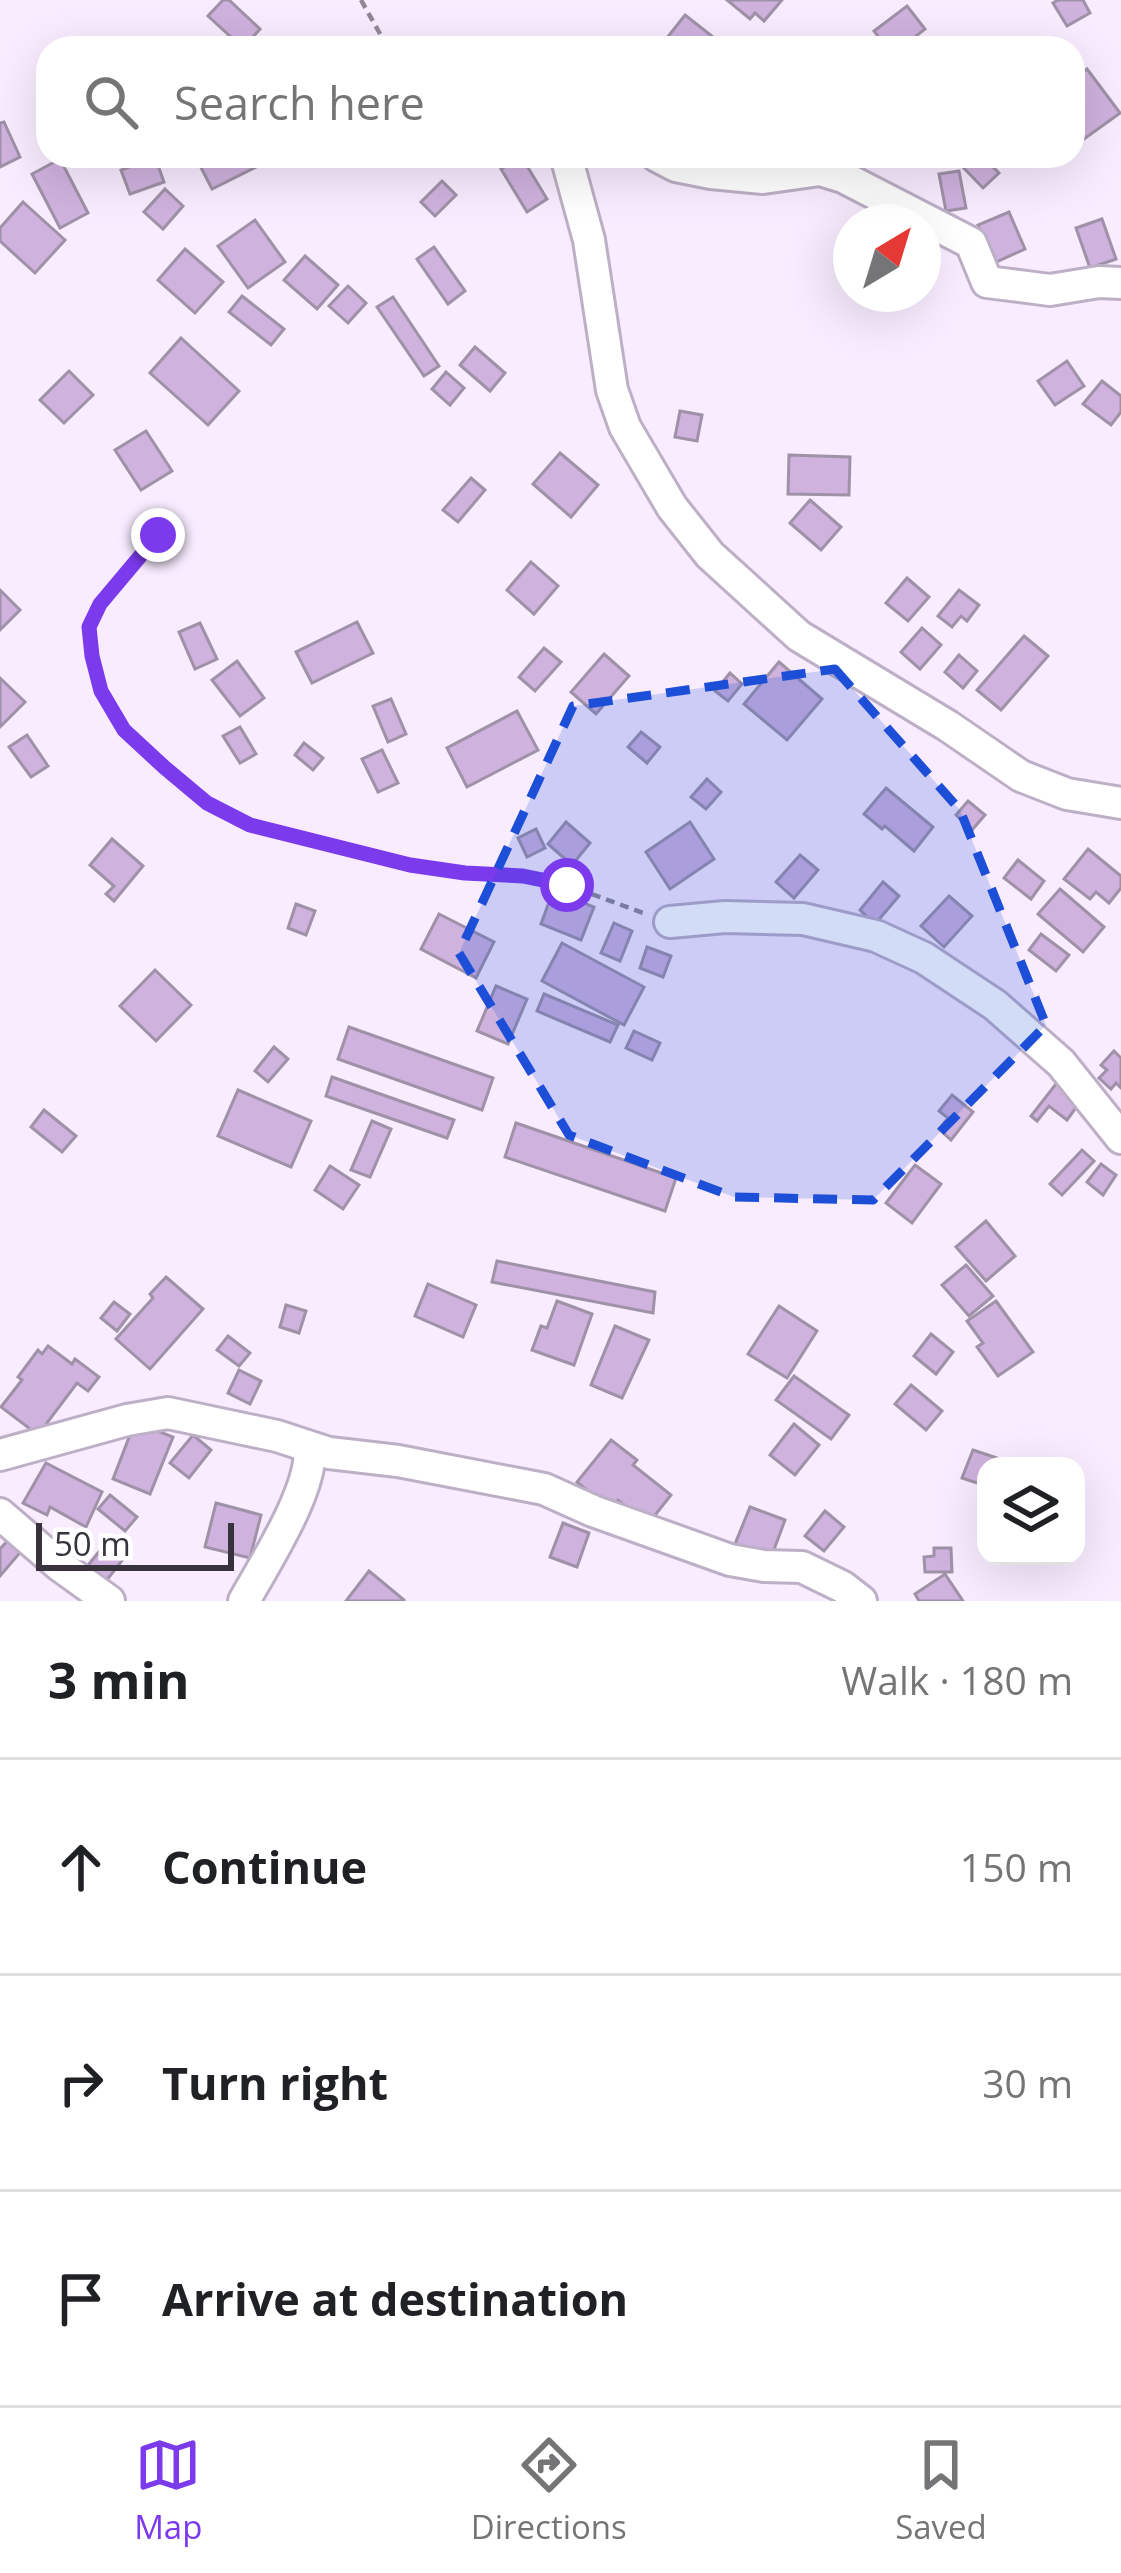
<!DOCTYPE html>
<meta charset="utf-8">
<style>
body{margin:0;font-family:"Open Sans",sans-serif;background:#f6f6f6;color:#202124}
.controls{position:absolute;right:36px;bottom:36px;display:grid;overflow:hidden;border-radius:24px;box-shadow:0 12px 48px #0002}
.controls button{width:108px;height:108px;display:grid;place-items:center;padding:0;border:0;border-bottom:3px solid #e0e0e0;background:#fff;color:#202124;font:60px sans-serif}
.compass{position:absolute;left:833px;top:204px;width:108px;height:108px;border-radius:50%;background:#fff;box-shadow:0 12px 48px #0002;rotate:38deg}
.scale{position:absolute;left:36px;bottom:30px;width:198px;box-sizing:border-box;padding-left:12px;border:6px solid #37323b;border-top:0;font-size:33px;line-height:42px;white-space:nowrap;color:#37323b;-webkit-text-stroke:9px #fff;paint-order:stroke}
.stop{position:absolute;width:36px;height:36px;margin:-27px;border:9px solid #7c3aed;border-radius:50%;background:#fff}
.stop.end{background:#7c3aed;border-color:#fff;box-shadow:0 3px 12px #0008}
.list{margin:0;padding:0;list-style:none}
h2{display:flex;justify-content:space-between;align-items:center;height:156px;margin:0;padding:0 48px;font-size:51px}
h2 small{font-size:39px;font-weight:400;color:#757577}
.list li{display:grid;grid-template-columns:78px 1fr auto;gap:36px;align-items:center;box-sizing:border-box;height:216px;padding:0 48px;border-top:3px solid #e0e0e0}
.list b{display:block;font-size:45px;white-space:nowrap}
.list em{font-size:39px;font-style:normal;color:#757577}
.icon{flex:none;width:66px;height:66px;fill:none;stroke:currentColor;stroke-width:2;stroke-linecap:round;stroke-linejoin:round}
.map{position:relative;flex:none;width:1121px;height:1601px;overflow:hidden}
.search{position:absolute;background:#fff;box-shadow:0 12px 48px #0002;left:36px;right:36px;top:36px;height:132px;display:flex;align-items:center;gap:30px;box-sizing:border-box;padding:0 42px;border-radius:36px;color:#757577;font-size:45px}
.sheet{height:804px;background:#fff}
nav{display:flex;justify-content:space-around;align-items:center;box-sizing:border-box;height:168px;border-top:3px solid #e0e0e0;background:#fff;font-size:33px;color:#757577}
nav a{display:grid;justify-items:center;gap:6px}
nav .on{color:#7c3aed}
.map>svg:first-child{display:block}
.building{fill:#cfb2de;stroke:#9f91a7;stroke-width:3}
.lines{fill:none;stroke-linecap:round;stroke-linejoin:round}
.street-casing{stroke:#bdafc5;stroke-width:36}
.path{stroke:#908895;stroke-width:4.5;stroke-dasharray:9 6;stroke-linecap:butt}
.street{stroke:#fff;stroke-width:30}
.route{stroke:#7c3aed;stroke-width:15}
.marked{fill:#1d4ed8;fill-opacity:0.2;stroke:#1d4ed8;stroke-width:9;stroke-dasharray:24 15;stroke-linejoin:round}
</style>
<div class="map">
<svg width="1121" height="1601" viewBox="0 0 1121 1601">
<rect width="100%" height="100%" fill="#f8ecfe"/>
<g class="building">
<polygon points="223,0 229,0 260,29 243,48 208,16"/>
<polygon points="727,0 782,0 764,21 755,13 750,19"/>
<polygon points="1058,0 1083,0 1090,13 1067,26 1053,3"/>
<polygon points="907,6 925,29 901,48 887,48 874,31"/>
<polygon points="685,15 713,37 704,48 659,48"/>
<polygon points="1087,69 1120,113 1084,139 1073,124 1073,80"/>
<polygon points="4,122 20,157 0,167 0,123"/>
<polygon points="195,156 275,156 276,157 212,189"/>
<polygon points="521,156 547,199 527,212 501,169"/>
<polygon points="962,156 982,156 999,173 983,188 957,161"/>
<polygon points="155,157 164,182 130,194 121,170"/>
<polygon points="60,159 88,213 60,228 32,174"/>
<polygon points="959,171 966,208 946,211 939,174"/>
<polygon points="442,181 456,195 435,216 421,202"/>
<polygon points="165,189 183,206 163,229 144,212"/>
<polygon points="23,202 65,240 35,273 0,241 0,228"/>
<polygon points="1009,212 1025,249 994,263 978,225"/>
<polygon points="1102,219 1116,259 1090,268 1076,228"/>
<polygon points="255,220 285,262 248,288 218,246"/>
<polygon points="434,247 465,291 448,304 417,259"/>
<polygon points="185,249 223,282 195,313 158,280"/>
<polygon points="305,256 338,285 317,309 284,280"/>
<polygon points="348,286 366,303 348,323 329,306"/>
<polygon points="242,296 284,329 271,345 229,312"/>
<polygon points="393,297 439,366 424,376 377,307"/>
<polygon points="181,338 239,391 208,425 150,373"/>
<polygon points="475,347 505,373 490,391 460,365"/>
<polygon points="1067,361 1084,386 1055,405 1038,381"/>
<polygon points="69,371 93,395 64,423 40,400"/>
<polygon points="446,372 464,388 450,405 432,389"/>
<polygon points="1102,381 1121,396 1121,412 1111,425 1083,404"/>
<polygon points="680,411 702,415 697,441 675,437"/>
<polygon points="146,431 172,471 141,490 115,450"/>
<polygon points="560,453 598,485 571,517 533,484"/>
<polygon points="789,455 850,457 849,495 788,494"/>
<polygon points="471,478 485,490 458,522 443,510"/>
<polygon points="810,500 841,527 821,550 790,523"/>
<polygon points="531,562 558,586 534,614 507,590"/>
<polygon points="907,578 929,597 908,621 886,603"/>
<polygon points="0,590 20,610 0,630"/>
<polygon points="959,590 979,605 967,621 961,616 952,627 938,616"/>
<polygon points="357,622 373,653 312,683 296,652"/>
<polygon points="200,623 217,659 195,669 179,632"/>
<polygon points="922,628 941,645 920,669 901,652"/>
<polygon points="1024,636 1048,656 1001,710 977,690"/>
<polygon points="544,648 561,662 535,691 519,677"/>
<polygon points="604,654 629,676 596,714 571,692"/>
<polygon points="959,655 977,671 963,688 945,672"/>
<polygon points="237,661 264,698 240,716 212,680"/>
<polygon points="779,662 822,699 787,740 744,704"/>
<polygon points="730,673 742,684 728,701 715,691"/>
<polygon points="0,678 25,702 0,727"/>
<polygon points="391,699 406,734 388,742 373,706"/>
<polygon points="517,711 538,750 467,787 447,748"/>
<polygon points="240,727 256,754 240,763 223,736"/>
<polygon points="641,732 660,747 647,763 628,747"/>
<polygon points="27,735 48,766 31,777 9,747"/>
<polygon points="304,743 323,758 313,770 295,755"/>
<polygon points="382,750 398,783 378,792 362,759"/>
<polygon points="707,779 721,792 706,809 691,797"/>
<polygon points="886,788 933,827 914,851 885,826 882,829 864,814"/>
<polygon points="968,801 985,815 972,830 956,815"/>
<polygon points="566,822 590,843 572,865 548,844"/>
<polygon points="690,822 714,859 670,889 646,852"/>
<polygon points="536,829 545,848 527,857 518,838"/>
<polygon points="112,839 143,866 114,901 106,894 114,886 90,865"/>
<polygon points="1088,849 1121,876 1121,888 1109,903 1096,892 1090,899 1064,879"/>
<polygon points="800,855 818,870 794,898 776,882"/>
<polygon points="1018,860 1044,881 1031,899 1004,878"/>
<polygon points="883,882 899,896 875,924 860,910"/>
<polygon points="1060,889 1104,927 1083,952 1038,914"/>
<polygon points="553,891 594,907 581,940 541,924"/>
<polygon points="949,896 972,916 944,947 921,926"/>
<polygon points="296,904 315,911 306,935 288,928"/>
<polygon points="439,914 494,942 476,978 421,949"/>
<polygon points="614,923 632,931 620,961 601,953"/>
<polygon points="1041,934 1069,955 1056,971 1029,950"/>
<polygon points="562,943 644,987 624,1025 542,981"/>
<polygon points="647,947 671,956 663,977 640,968"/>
<polygon points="155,970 191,1005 156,1041 120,1006"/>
<polygon points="496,986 527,999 508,1044 477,1031"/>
<polygon points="544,994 618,1025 610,1042 537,1011"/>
<polygon points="349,1027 493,1078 482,1110 338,1059"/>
<polygon points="634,1031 660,1043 652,1060 626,1048"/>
<polygon points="274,1047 288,1059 268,1082 255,1071"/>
<polygon points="1114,1051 1121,1058 1121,1088 1116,1083 1111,1089 1099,1078 1107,1070 1101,1065"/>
<polygon points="332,1077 454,1120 447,1138 326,1096"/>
<polygon points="1059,1080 1083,1098 1067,1120 1049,1106 1037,1121 1031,1116"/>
<polygon points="238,1090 311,1121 291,1167 218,1136"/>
<polygon points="952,1095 973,1112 951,1140 939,1129 948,1118 939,1111"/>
<polygon points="44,1110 76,1136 62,1152 31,1127"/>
<polygon points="372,1121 391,1129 370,1177 351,1170"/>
<polygon points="516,1123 676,1178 665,1211 505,1157"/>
<polygon points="1082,1150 1094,1161 1062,1195 1050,1184"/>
<polygon points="1101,1164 1116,1175 1103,1195 1087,1182"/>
<polygon points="915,1165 941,1184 912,1223 886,1203"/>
<polygon points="330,1166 359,1185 343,1209 315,1190"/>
<polygon points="986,1221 1015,1256 986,1281 956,1247"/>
<polygon points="497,1261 655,1292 653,1313 492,1282"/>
<polygon points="966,1265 993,1296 969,1316 942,1285"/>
<polygon points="166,1277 203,1309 150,1369 116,1339 153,1298 150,1294"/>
<polygon points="428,1284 476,1305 463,1337 415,1316"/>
<polygon points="557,1301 592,1314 574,1365 532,1350 541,1326 547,1328"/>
<polygon points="996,1301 1033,1352 998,1376 977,1347 983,1343 967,1321"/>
<polygon points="114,1302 130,1314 117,1331 101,1318"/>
<polygon points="286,1305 306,1311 299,1333 280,1327"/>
<polygon points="779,1306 817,1331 787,1378 748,1354"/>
<polygon points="615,1326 649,1340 622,1398 591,1385"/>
<polygon points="931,1334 953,1352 936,1374 914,1356"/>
<polygon points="228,1336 250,1353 239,1366 217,1350"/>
<polygon points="48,1346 72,1364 75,1359 99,1377 88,1391 77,1383 38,1435 1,1407 22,1380 18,1377 38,1350 42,1354"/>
<polygon points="239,1370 261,1381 250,1404 228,1393"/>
<polygon points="794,1376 849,1415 831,1439 776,1400"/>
<polygon points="911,1385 942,1411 926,1430 895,1404"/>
<polygon points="135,1422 173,1437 150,1494 113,1479"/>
<polygon points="794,1424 819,1445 795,1475 770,1455"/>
<polygon points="193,1435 211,1450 189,1478 170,1463"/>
<polygon points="611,1440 637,1460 633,1465 671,1495 648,1524 618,1500 610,1510 577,1482"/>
<polygon points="973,1450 997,1458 995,1466 986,1466 986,1486 962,1478"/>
<polygon points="46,1463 102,1492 86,1527 50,1507 47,1515 23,1503"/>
<polygon points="110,1495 137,1517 125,1531 98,1509"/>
<polygon points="216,1503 261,1515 250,1558 205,1547"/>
<polygon points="750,1507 785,1520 769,1563 733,1549"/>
<polygon points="825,1511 844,1527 824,1551 805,1536"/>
<polygon points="563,1523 589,1533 577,1567 550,1557"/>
<polygon points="11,1537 24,1548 0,1576 0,1549"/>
<polygon points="106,1543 124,1558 100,1589 81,1574"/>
<polygon points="934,1548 951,1548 952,1572 925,1572 924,1557 934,1556"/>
<polygon points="369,1571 404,1600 404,1601 346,1601"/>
<polygon points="945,1574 963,1601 919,1601 915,1594"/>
</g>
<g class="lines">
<g class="street-casing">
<g id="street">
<polyline points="566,156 589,240 612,390 625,427 672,507 710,555 799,636 948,726 1021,776 1067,794 1121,803"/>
<polyline points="657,156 676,166 711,173 763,178 820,170 843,177 971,243 987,282 1050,290 1099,282 1121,283"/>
<polyline points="670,922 725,917 803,919 876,936 924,958 995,1005 1061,1063 1121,1138"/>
<polyline points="0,1455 127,1420 168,1413 277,1436 329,1453 398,1461 544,1489 593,1511 730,1560 764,1566 802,1567 843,1587 861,1601"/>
<polyline points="0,1514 59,1565 109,1601"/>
<path d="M244,1601C264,1565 315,1486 309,1447"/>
</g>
</g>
<g class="path">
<polyline points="361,0 388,48"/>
<polyline points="158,535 100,604 89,627 92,656 101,690 124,730 207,803 250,825 410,865 465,873 523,876 567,885 646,914"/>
</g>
<use href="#street" class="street"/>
</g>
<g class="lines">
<polyline class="route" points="158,535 100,604 89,627 92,656 101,691 124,730 164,767 207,803 250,825 410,865 465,873 523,876 567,885"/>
</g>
<path class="marked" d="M835,669L960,810L1046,1025L873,1200L734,1197L569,1135L459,953L573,706Z"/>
</svg>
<div class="controls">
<button><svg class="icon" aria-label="layers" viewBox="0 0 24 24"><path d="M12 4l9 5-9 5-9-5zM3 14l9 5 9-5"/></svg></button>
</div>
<svg class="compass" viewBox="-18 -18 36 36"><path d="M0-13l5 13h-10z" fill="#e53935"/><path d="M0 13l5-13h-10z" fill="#757577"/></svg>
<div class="scale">50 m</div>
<div class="stop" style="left:567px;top:885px"></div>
<div class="stop end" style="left:158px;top:535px"></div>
<div class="search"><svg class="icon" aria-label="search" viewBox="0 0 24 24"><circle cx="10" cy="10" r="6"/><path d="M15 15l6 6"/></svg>Search here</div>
</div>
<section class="sheet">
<h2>3 min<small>Walk · 180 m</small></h2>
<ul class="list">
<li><svg class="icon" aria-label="ahead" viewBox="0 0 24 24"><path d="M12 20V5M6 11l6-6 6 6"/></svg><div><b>Continue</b></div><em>150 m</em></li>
<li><svg class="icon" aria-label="right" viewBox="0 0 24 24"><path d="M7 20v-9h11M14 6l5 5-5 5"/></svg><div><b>Turn right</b></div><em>30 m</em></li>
<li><svg class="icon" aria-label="arrive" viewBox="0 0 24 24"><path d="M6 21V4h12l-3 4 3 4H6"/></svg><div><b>Arrive at destination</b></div></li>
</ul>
</section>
<nav>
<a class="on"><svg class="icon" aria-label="map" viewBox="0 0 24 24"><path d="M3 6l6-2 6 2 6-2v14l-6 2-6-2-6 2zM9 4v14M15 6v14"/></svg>Map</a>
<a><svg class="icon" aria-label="directions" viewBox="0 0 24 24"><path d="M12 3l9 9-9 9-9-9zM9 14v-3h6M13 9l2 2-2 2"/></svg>Directions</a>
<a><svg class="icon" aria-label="saved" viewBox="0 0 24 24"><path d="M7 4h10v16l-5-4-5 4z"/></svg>Saved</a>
</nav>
